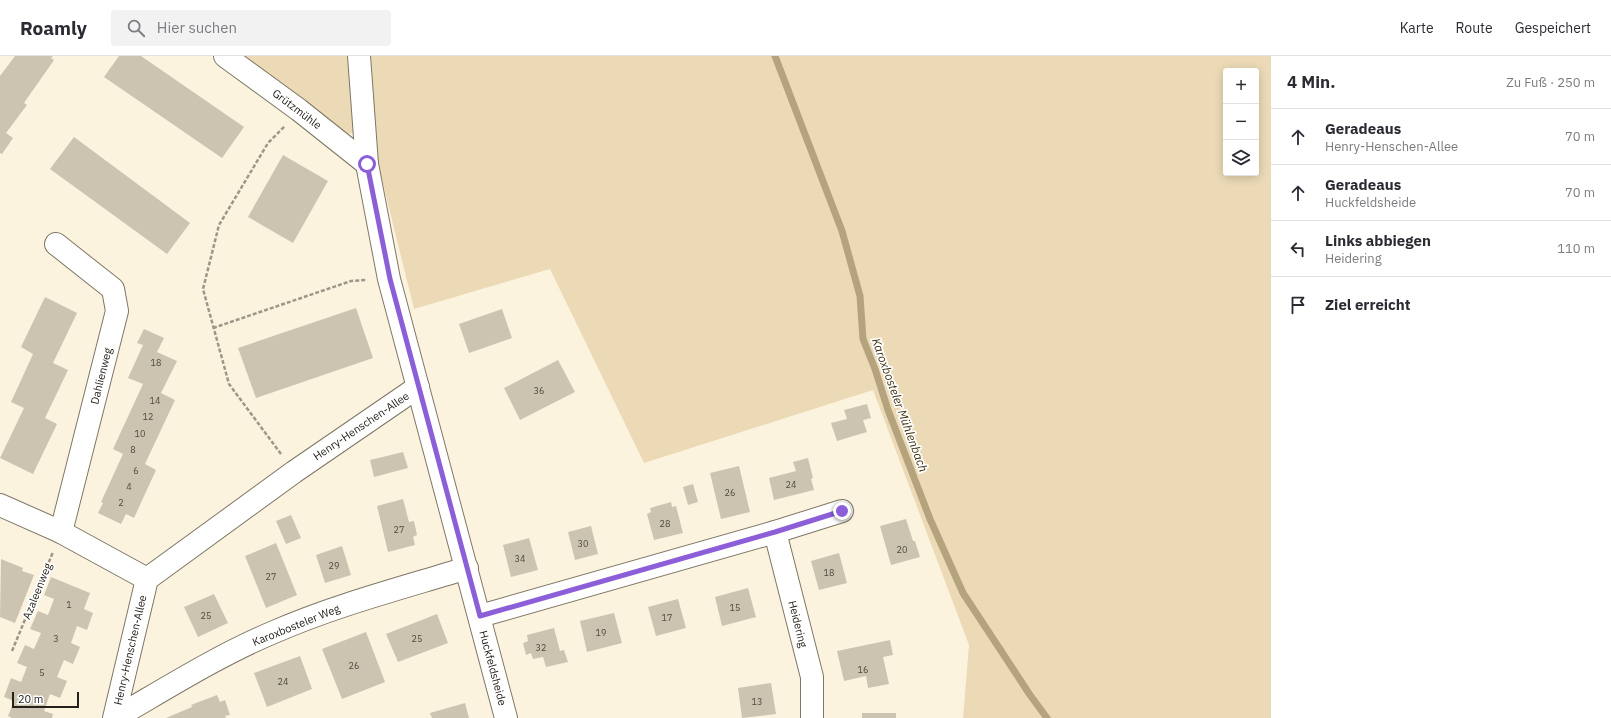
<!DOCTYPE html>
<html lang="de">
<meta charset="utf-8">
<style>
body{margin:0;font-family:"IBM Plex Sans",sans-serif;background:#f2f2f3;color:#2b2b33}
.controls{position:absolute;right:12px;top:12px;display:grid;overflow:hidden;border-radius:4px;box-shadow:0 2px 10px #0003}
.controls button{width:36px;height:36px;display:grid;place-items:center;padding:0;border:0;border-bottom:1px solid #e1e1e2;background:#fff;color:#2b2b33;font:20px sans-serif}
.scale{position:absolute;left:12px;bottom:10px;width:67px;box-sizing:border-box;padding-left:4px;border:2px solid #24211a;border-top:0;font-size:11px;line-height:14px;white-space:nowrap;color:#24211a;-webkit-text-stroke:3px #fff;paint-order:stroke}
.stop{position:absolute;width:12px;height:12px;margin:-9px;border:3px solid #8c5fd9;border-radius:50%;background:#fff}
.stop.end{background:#8c5fd9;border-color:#fff;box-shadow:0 1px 4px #0008}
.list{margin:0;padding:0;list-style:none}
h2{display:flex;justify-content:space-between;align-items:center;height:52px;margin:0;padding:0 16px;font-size:17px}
h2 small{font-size:13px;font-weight:400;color:#7c7c81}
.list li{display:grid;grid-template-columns:26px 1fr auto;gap:12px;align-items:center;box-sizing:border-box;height:56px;padding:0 16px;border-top:1px solid #e1e1e2}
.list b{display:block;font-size:15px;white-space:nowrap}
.list p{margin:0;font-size:13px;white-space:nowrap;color:#7c7c81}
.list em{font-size:13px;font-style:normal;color:#7c7c81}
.icon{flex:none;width:22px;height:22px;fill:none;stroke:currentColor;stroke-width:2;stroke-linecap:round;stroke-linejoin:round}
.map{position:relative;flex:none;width:1271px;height:662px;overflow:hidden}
header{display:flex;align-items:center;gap:24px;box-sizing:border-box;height:56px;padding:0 20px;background:#fff;border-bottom:1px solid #e1e1e2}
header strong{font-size:19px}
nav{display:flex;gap:22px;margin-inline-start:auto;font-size:14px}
.search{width:280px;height:36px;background:#f2f2f3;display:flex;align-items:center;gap:10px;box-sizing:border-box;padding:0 14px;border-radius:4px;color:#7c7c81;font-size:15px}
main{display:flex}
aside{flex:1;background:#fff}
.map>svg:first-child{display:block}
.green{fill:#ebdab5;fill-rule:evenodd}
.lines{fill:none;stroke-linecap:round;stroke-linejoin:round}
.stream{stroke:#b4a37c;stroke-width:7}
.building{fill:#ccc4b1}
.minor-casing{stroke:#7f7766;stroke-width:24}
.path{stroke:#9d9789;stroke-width:2.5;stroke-dasharray:4 2;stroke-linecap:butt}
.minor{stroke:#fff;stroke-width:22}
.route{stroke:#8c5fd9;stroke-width:5}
.labels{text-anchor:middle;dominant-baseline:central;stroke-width:3.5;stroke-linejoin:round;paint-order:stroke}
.number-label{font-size:9px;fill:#4e4a40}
.street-label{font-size:11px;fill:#24211a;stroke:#fff}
.water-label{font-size:12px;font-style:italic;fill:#3f3210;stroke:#fff}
</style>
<header>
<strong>Roamly</strong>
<div class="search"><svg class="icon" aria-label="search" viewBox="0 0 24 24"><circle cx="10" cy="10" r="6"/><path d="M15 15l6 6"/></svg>Hier suchen</div>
<nav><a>Karte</a><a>Route</a><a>Gespeichert</a></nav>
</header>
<main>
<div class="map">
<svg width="1271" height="662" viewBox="0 0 1271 662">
<rect width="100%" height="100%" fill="#fcf3df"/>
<path class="green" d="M241,0H1271V662H963L969,589L873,334L644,407L550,213L414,253L370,75L346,78ZM1226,15H1256V117H1226Z"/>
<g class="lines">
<polyline class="stream" points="775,0 842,175 860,240 863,283 875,313 888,354 930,463 963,537 1030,639 1047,662"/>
</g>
<g class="building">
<polygon points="15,0 53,0 51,2 54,4 24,47 27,49 6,77 13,82 2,98 0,97 0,20"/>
<polygon points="119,0 141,0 244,71 222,102 104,21"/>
<polygon points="74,81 190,167 167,198 50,113"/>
<polygon points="283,99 328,125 293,187 248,161"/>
<polygon points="45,241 77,257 53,307 68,314 45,362 57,368 33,418 0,402 24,352 11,346 33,298 21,291"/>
<polygon points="356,252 373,302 256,342 238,292"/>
<polygon points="502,253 512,282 469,297 459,268"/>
<polygon points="144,273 164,282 157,296 177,305 161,337 175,344 145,408 156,414 134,462 126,458 121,468 98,457 103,447 101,446 123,398 113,393 143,328 128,322 143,289 137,287"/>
<polygon points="558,304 575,336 520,364 504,332"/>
<polygon points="867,348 871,362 863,364 867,376 837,385 831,367 847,363 844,354"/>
<polygon points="403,396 408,412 374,421 370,404"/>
<polygon points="808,402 813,422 811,423 814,434 774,444 769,422 796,415 793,406"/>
<polygon points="739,410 750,456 721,463 710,417"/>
<polygon points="693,428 698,446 688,449 683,431"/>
<polygon points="403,443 409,466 414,465 417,479 413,481 415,489 388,496 377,450"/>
<polygon points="671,446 672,451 676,450 683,477 654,484 647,458 651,456 650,452"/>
<polygon points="291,459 301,482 286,488 276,465"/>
<polygon points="906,463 913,485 915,485 920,501 891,509 880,470"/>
<polygon points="591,470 598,498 575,504 568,476"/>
<polygon points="529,482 538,514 511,521 503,489"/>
<polygon points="276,487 297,539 266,552 245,500"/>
<polygon points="342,490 351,519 325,527 316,499"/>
<polygon points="839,497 847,527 819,534 811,505"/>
<polygon points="1,503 23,512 22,515 34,519 15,567 0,561"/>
<polygon points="51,521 90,537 84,553 93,557 87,574 77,570 71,587 80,591 73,608 64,604 57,621 67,625 60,642 50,638 44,655 53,658 52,662 12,662 8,660 14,645 4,641 11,622 21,626 27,611 17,607 25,589 34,593 41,577 30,573 38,555 48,559 54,543 44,539"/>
<polygon points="748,532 756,561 722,570 715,541"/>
<polygon points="214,538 228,567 198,581 184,551"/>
<polygon points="678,543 686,572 656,580 648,551"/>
<polygon points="614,557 622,587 587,596 580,565"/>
<polygon points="437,558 448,587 398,606 386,578"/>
<polygon points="554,572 560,595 564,594 568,606 546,611 543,601 533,603 531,597 526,599 523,587 528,585 527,579"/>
<polygon points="366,576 385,626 342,643 322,593"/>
<polygon points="890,584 893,599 883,601 889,628 868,632 866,620 844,625 837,595"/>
<polygon points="300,600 312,633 267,651 254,617"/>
<polygon points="771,627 776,658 742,662 738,632"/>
<polygon points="217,639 220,646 225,644 230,659 225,660 226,662 166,662 192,651 191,649"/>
<polygon points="465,647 469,662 432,662 430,657"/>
<rect x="862" y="657" width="34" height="5"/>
</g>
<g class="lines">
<g class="minor-casing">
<g id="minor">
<polyline points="225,0 299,54 367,108"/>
<polyline points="359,0 367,108 389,223 506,662"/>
<polyline points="56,188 113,233 117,255 61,476"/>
<polyline points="0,449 61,476 147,523"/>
<polyline points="775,476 812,621 812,662"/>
<polyline points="480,560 775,476 842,455"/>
<polyline points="114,662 147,523 294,416 418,331"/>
<path d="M115,662C167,632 219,599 274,576C336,549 402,532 467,512"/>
</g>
</g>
<g class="path">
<polyline points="213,272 351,225 367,224"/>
<polyline points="281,398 229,328 203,233 219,169 268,87 285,70"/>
<polyline points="12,595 53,496"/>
</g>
<use href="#minor" class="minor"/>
</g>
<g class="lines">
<polyline class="route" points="367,108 390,223 480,560 775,476 842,455"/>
</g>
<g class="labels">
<g class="number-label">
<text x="156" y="306">18</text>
<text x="539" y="334">36</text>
<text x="155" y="344">14</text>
<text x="148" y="360">12</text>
<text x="140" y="377">10</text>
<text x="133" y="393">8</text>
<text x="136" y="414">6</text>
<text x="791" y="428">24</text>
<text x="129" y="430">4</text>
<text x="730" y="436">26</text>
<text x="121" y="446">2</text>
<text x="665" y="467">28</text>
<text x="399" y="473">27</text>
<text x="583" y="487">30</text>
<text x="902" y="493">20</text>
<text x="520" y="502">34</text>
<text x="334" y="509">29</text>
<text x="829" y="516">18</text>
<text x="271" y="520">27</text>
<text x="69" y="548">1</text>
<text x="735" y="551">15</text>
<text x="206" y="559">25</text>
<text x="667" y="561">17</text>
<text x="601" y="576">19</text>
<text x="56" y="582">3</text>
<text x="417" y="582">25</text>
<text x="541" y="591">32</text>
<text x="354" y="609">26</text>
<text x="863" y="613">16</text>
<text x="42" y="616">5</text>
<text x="283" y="625">24</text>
<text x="757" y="645">13</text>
</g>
<g class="street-label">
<text transform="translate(297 53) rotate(37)">Grützmühle</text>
<text transform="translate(101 320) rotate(-76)">Dahlienweg</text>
<text transform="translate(361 370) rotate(-34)">Henry-Henschen-Allee</text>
<text transform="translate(37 535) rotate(-68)">Azaleenweg</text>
<text transform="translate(798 568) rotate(76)">Heidering</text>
<text transform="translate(296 569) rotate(-22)">Karoxbosteler Weg</text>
<text transform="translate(130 594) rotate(-77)">Henry-Henschen-Allee</text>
<text transform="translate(493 612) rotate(75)">Huckfeldsheide</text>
</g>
<g class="water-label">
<text transform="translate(900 349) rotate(70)">Karoxbosteler Mühlenbach</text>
</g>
</g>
</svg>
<div class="controls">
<button>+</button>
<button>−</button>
<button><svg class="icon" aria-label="layers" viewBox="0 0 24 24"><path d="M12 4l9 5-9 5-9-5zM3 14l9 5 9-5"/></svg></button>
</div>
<div class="scale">20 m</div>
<div class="stop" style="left:367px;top:108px"></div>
<div class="stop end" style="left:842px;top:455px"></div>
</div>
<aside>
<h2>4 Min.<small>Zu Fuß · 250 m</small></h2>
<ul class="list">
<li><svg class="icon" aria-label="ahead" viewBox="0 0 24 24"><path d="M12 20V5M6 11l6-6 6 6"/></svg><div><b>Geradeaus</b><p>Henry-Henschen-Allee</p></div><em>70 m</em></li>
<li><svg class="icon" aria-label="ahead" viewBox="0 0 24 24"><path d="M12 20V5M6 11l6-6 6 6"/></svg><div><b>Geradeaus</b><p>Huckfeldsheide</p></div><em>70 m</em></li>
<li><svg class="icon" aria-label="left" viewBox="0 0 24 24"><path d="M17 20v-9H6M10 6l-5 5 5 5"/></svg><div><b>Links abbiegen</b><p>Heidering</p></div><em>110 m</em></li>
<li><svg class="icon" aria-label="arrive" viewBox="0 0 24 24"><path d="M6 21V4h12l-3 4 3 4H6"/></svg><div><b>Ziel erreicht</b></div></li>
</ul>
</aside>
</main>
